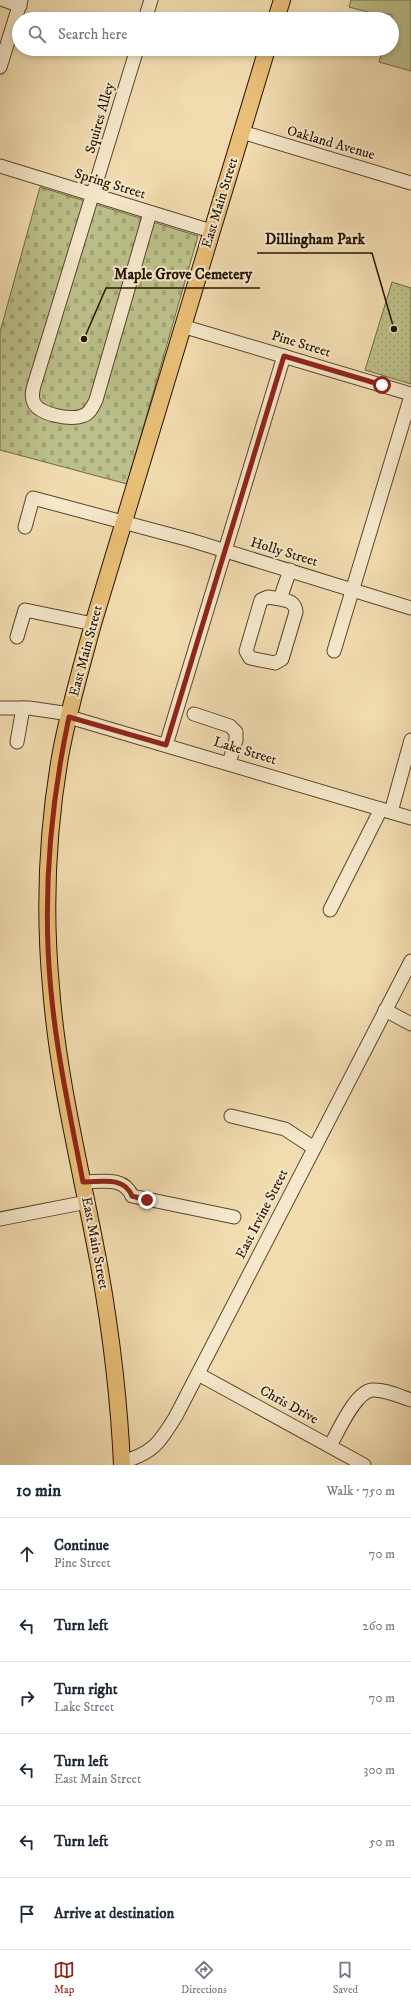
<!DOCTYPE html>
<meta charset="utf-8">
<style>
body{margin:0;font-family:"IM FELL DW Pica",serif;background:#f6f6f7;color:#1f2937}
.stop{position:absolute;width:12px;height:12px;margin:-9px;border:3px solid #8f2418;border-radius:50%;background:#fff}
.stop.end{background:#8f2418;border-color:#fff;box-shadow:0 1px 4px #0008}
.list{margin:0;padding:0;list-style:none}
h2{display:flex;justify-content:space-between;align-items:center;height:52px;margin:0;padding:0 16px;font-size:17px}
h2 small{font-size:13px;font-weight:400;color:#747a83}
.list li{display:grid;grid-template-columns:26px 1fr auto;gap:12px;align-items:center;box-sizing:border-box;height:72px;padding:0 16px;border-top:1px solid #e0e1e3}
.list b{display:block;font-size:15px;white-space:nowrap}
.list p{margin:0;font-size:13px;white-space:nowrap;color:#747a83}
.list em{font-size:13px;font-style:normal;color:#747a83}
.icon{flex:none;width:22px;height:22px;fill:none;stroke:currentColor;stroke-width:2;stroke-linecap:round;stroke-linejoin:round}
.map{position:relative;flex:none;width:411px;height:1465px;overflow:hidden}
.search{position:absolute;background:#fff;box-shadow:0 2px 6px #0003;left:12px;right:12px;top:12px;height:44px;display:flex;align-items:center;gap:10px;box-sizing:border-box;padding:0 14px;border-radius:22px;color:#747a83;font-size:15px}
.sheet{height:484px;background:#fff}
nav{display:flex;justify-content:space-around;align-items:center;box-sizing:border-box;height:56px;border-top:1px solid #e0e1e3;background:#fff;font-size:11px;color:#747a83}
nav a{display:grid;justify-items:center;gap:2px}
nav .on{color:#8f2418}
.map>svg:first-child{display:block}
.cemetery{fill:url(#cemetery-stones);stroke:#706a45}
.park{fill:url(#park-dots);stroke:#706a45}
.garden{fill:#bcc08a;stroke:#706a45}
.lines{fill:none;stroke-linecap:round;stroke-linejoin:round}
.minor-casing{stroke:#58462c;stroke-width:15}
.major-casing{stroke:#251400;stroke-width:18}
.minor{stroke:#f6e8cc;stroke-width:13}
.major{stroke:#e8be78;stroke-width:16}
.route{stroke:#8f2418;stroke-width:5}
.labels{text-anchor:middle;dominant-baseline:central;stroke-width:4;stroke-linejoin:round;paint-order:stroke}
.street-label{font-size:14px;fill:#251400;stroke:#f6e8cc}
.leader{fill:none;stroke:#251400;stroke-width:1.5}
.callout-dot{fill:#251400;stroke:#f6e8cc;stroke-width:1.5}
.callout-label{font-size:15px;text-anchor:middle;font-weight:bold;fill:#251400;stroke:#f6e8cc;stroke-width:4;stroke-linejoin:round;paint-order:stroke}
</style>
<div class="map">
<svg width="411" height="1465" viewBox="0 0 411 1465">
<defs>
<pattern id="cemetery-stones" width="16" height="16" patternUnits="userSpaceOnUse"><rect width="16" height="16" fill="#bcc08a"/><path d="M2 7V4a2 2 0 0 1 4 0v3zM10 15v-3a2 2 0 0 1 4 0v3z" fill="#a1a475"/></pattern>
<pattern id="park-dots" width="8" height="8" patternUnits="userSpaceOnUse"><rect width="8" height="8" fill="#bcc08a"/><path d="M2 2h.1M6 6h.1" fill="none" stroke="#a1a475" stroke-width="1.8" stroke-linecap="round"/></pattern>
</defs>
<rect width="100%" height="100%" fill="#f1dcb0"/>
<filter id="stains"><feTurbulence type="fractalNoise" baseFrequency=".005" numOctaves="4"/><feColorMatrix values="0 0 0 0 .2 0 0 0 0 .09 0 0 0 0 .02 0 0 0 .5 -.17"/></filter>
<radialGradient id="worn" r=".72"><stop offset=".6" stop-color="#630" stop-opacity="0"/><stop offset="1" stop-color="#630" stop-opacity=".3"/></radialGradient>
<polygon class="cemetery" points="40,187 198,236 127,484 0,450 0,332"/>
<polygon class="park" points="392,282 411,288 411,384 365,370"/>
<polygon class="garden" points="351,0 411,0 411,71 379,62 383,49 392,49 392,15 383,13 382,16 349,7"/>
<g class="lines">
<g class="minor-casing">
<g id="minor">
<polyline points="4,0 20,6"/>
<polyline points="145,19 151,0"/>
<path d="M137,49C104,159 70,269 36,379C34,386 30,395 34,403C40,415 71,420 82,416C90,414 93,406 96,400L150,213"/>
<polyline points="0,67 21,0"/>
<polyline points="242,132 411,183"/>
<polyline points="0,166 211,231"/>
<polyline points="182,326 411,394"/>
<polyline points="25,527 33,498 190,540 411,608"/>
<path d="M280,599L268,597L261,600L246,651L250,658L275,663L282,659L296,612C295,602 289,601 280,599L290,570"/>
<polyline points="17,637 25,610 93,624"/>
<polyline points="334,651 411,396"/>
<polyline points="0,708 29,708 70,714"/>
<polyline points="194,714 230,726 236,732 236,740 229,763"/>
<polyline points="69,717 411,818"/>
<polyline points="17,742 23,708"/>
<polyline points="166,745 284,356"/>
<polyline points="391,812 411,740"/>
<polyline points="330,910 381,809"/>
<polyline points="385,1010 411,1024"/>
<polyline points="231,1116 285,1129 314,1148"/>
<path d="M83,1182C102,1182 124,1176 132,1196L234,1217"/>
<polyline points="0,1219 87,1202"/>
<polyline points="198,1374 364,1465"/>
<path d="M330,1446C338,1432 355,1392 372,1390C384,1389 399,1396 411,1400"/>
<path d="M121,1462C153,1454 160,1442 176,1416L411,961"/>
</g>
</g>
<g class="major-casing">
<g id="major">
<polyline points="276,19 282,0"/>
<path d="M122,1465C119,1398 111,1332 99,1265C82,1173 58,1081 51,987C44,911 47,833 60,757C68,712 81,668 93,624L267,49"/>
</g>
</g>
<use href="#minor" class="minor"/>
<use href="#major" class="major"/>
</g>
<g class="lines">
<path class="route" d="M147,1200L132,1196C124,1176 102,1182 83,1182C71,1119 57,1056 51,991C42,899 50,807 69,717L166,745L284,356L382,385"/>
</g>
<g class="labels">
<g class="street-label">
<text transform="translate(100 118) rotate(-74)">Squires Alley</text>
<text transform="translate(331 143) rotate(16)">Oakland Avenue</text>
<text transform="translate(110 184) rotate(17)">Spring Street</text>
<text transform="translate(220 203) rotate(-73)">East Main Street</text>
<text transform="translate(301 344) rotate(17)">Pine Street</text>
<text transform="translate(284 552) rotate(17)">Holly Street</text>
<text transform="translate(86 651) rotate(-75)">East Main Street</text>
<text transform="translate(245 751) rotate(17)">Lake Street</text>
<text transform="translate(262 1214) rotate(-63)">East Irvine Street</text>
<text transform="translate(95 1243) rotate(79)">East Main Street</text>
<text transform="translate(289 1405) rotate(29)">Chris Drive</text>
</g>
</g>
<path class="leader" d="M394 329L372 253H257M84 339L106 288H260"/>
<g class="callout-dot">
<circle cx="394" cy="329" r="4"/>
<circle cx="84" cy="339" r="4"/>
</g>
<g class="callout-label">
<text x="315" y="244">Dillingham Park</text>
<text x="183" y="279">Maple Grove Cemetery</text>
</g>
<rect width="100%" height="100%" filter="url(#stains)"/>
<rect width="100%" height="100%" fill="url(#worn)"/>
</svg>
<div class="stop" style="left:382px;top:385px"></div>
<div class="stop end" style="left:147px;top:1200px"></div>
<div class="search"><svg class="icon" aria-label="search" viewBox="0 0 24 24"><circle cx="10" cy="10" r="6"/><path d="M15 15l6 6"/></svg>Search here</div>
</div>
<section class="sheet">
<h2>10 min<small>Walk · 750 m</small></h2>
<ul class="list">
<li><svg class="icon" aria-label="ahead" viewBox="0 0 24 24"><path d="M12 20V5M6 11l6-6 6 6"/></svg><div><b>Continue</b><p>Pine Street</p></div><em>70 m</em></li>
<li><svg class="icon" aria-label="left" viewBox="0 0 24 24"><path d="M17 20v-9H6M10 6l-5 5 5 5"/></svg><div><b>Turn left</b></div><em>260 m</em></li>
<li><svg class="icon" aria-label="right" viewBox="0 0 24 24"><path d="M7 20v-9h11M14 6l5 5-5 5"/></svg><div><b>Turn right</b><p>Lake Street</p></div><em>70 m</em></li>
<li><svg class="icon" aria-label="left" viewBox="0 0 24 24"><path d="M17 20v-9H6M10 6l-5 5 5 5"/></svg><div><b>Turn left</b><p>East Main Street</p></div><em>300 m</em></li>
<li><svg class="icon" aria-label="left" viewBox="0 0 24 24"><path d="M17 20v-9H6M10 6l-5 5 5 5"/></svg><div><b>Turn left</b></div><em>50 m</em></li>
<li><svg class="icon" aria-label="arrive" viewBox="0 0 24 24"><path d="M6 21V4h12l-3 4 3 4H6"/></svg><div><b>Arrive at destination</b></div></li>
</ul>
</section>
<nav>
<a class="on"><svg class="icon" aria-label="map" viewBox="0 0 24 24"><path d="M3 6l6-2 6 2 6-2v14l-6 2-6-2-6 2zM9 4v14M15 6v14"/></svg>Map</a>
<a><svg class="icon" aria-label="directions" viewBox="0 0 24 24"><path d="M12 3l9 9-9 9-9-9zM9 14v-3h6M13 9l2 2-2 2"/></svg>Directions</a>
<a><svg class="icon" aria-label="saved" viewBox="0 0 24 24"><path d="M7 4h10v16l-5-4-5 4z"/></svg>Saved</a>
</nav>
